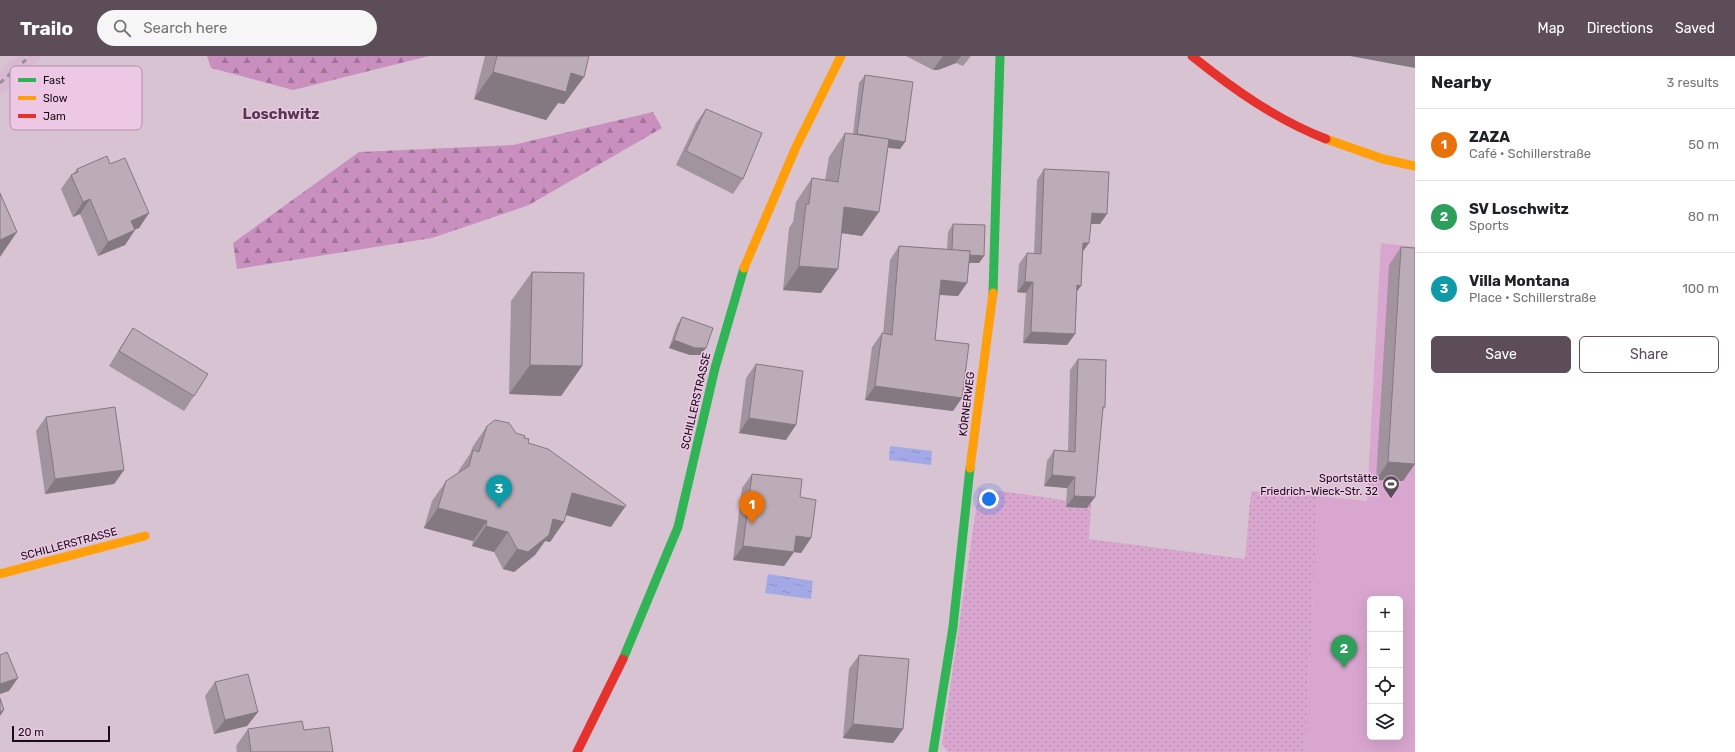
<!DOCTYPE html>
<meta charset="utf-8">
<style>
body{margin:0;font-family:Rubik,sans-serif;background:#f6f6f6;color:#202124}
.controls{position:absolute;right:12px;bottom:12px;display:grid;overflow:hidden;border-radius:6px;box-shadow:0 4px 16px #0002}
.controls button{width:36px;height:36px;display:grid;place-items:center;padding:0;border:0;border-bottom:1px solid #e0e0e0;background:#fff;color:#202124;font:20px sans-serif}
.scale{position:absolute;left:12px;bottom:10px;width:98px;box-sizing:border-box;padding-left:4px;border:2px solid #190d17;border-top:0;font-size:11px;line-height:14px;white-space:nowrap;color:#190d17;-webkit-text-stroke:3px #ecc8e5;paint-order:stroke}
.you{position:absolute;left:989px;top:443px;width:14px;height:14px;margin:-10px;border:3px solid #fff;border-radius:50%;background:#1a73e8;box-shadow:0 0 0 6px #1a73e833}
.badge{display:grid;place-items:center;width:26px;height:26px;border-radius:50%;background:#5c4d58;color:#fff;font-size:13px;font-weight:700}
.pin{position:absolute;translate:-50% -33px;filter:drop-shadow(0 1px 2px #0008)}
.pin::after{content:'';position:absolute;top:21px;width:14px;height:12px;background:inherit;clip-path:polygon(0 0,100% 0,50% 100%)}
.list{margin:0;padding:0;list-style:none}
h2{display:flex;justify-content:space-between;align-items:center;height:52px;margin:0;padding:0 16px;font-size:17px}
h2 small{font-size:13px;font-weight:400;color:#757577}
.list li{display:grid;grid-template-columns:26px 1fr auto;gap:12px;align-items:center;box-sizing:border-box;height:72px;padding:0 16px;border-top:1px solid #e0e0e0}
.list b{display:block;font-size:15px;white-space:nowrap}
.list p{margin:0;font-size:13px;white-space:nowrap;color:#757577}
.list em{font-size:13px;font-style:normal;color:#757577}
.actions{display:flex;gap:8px;padding:12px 16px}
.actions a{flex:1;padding:9px 0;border:1px solid #5c4d58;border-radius:6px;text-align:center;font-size:14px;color:#5c4d58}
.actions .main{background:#5c4d58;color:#fff}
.icon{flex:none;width:22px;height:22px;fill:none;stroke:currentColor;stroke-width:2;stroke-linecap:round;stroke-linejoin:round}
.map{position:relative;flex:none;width:1415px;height:696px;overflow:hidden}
header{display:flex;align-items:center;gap:24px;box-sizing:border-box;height:56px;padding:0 20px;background:#5c4d58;color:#fff}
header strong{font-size:19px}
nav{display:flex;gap:22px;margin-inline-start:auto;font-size:14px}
.search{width:280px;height:36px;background:#f6f6f6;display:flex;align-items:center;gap:10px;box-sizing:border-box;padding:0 14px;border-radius:22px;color:#757577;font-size:15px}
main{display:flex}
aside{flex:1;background:#fff}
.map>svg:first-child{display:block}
.built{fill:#d9b9d2}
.grass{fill:#d8a6ce;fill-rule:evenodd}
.forest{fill:url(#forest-firs)}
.park{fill:url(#park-dots)}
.water{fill:url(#water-ripples)}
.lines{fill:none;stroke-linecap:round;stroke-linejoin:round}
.fast{stroke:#30b455;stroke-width:9}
.slow{stroke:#ff9f0a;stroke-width:9}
.jam{stroke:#e5322d;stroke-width:9}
.rail{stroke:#959195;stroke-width:3;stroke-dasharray:5 5;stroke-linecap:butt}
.wall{fill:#a2949e}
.shaded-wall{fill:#847881}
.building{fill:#bcacb8;stroke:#847881}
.labels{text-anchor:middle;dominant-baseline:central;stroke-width:3;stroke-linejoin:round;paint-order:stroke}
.street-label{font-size:11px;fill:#190d17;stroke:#ecc8e5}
.poi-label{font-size:11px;fill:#190d17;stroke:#ecc8e5;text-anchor:end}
.district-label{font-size:15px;font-weight:bold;fill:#563951;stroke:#ecc8e5}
.key{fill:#ecc8e5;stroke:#ad90a7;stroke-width:1}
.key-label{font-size:11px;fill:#190d17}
</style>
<header>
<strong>Trailo</strong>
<div class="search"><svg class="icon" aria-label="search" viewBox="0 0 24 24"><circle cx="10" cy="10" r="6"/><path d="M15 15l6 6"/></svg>Search here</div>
<nav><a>Map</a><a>Directions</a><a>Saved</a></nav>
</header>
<main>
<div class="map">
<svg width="1415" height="696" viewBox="0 0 1415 696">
<defs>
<pattern id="forest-firs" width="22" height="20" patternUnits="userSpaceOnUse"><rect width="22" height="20" fill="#c98fbf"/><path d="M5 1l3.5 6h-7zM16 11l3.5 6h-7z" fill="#a2739a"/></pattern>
<pattern id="park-dots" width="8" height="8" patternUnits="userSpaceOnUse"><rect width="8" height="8" fill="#d8a6ce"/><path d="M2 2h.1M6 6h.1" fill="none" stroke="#b98eb0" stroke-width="1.8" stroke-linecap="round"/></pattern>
<pattern id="water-ripples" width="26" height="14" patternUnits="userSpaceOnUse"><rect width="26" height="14" fill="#a2a9e6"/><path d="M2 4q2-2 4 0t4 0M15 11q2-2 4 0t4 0" fill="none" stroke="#8b90c5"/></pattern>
</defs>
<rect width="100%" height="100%" fill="#d7c3d2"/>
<polygon class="built" points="17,0 43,0 0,40 0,16"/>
<path class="grass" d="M1381,187L1415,191V696H1305L1318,440L1367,445ZM1370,543H1400V681H1370Z"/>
<g class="forest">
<polygon points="207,0 429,0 293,34 211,12"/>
<polygon points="653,56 662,72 529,149 432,182 237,213 233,187 359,96 513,89"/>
</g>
<polygon class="park" points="979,432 1091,448 1089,483 1245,503 1251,435 1318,440 1305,696 948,696 942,688"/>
<g class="water">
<polygon points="890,390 932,395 931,409 889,404"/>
<polygon points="768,518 813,525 811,543 765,537"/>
</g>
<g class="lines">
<g class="fast">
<polyline points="993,237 1000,0"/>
<polyline points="623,603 678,471 715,312 744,212"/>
<polyline points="933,696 953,571 970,412"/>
</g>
<g class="slow">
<polyline points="1326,83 1383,103 1415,110"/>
<polyline points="744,212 796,91 841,0"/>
<polyline points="970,412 993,237"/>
<polyline points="0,518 145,480"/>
</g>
<g class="jam">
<path d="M1192,0C1233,33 1277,64 1326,83"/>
<polyline points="577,696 623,603"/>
</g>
<polyline class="rail" points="0,27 30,0"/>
</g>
<g class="wall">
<polygon points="485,0 589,0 584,21 564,48 558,47 546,64 474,43"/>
<polygon points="906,0 971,0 963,10 956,7 938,14 933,14"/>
<polygon points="865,19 905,86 900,93 888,92 862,180 841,177 821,237 783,234 789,172 793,166 796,146 812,122 825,124 829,101 845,77 853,78 859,27"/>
<polygon points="706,53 743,123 733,138 676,109 696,67"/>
<polygon points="110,108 149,157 139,172 135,173 125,189 98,200 80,158 73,161 61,133 71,119 73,118 77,113"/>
<polygon points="1044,113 1100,168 1091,168 1083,196 1081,230 1077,235 1075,278 1067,289 1023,287 1026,237 1017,236 1019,208 1027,197 1034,198 1037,124"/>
<polygon points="953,168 984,200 979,207 969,207 967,227 958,240 939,239 935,284 953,355 865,344 872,291 882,277 883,278 890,204 899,190 947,193 948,176"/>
<polygon points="1401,191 1403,425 1376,424 1389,209"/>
<polygon points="532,216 582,310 561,340 509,338 511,245"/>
<polygon points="682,261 706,292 700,299 690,299 669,292 677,269"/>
<polygon points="133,272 194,340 184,355 109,310 123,287"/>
<polygon points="1078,303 1105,351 1103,354 1087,452 1066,451 1067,432 1044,430 1047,405 1054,394 1068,395 1070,314"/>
<polygon points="756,308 786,384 739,377 746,322"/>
<polygon points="46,361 124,414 114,428 45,438 36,375"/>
<polygon points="487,370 516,377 524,382 611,471 566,459 550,486 545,485 535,499 514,516 503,513 494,496 472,490 473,485 424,472 432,445 446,425 458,417 459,414 470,398 473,390"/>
<polygon points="752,418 800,441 811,482 801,497 794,496 784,510 733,504 742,432"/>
<polygon points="859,599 903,673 893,687 843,682 849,613"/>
<polygon points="215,626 258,656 247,670 214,678 205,640"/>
<polygon points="248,673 304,674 333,696 237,696 236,690"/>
</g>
<g class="shaded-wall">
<polygon points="943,0 961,0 956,7 938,14 933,14"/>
<polygon points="1350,0 1415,0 1415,12"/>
<polygon points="493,16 571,17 584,21 564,48 558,47 546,64 474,43"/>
<polygon points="857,79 905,86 900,93 852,87"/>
<polygon points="90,143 80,158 73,161 83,146"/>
<polygon points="844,151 879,156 862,180 827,175"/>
<polygon points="149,157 139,172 121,179 131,165"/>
<polygon points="1092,157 1107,158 1100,168 1084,168"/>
<polygon points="135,174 125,189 98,200 108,186"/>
<polygon points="17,176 0,201 0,184"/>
<polygon points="1083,187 1089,187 1081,198"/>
<polygon points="952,198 984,200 979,207 947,206"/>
<polygon points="799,210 838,213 821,237 783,234"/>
<polygon points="941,224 967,227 958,240 931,238"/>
<polygon points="1025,226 1033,226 1026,237 1017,236"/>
<polygon points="1077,229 1081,230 1073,240"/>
<polygon points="1031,276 1075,278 1067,289 1023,287"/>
<polygon points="674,284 706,292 700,299 690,299 669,292"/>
<polygon points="530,309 582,310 561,340 509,338"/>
<polygon points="875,330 962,342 953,355 865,344"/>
<polygon points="749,362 796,369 786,384 739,377"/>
<polygon points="1388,406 1415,408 1403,425 1376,424"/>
<polygon points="124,414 114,428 45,438 55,423"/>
<polygon points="1052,419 1075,421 1067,432 1044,430"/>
<polygon points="572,437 625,451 611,471 558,457"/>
<polygon points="1074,440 1095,441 1087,452 1066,451"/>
<polygon points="438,452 487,465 473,485 424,472"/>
<polygon points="553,463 564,466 550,486 545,485 535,499 514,516 503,513 517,493"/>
<polygon points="486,470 508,476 494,496 472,490"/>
<polygon points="796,480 811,482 801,497 794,496 784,510 733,504 743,490"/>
<polygon points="18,622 9,635 0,638 0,628"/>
<polygon points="4,654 0,660 0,656"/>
<polygon points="258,656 247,670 214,678 225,664"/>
<polygon points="853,668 903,673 893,687 843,682"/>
</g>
<g class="building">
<polygon points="497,0 589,0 584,21 571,17 566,36 493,16"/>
<polygon points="865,19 913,26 905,86 857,78"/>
<polygon points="706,53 762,77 743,123 686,95"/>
<polygon points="845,77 889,83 879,156 844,151 838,213 799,210 806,148 809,148 812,122 838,126"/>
<polygon points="107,100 110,108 125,102 149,157 131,165 135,174 108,186 90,143 83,146 71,119 78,116 77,113"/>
<polygon points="1044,113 1109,116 1107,158 1092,157 1089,187 1083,187 1081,230 1077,229 1075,278 1031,276 1033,226 1025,226 1027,197 1041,198"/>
<polygon points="0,137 17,176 0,184"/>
<polygon points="953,168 985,169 984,200 969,199 970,195 952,194"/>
<polygon points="899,190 970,195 967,227 941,224 935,284 969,288 962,342 875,330 882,277 892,279"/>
<polygon points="1401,191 1415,192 1415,408 1388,406"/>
<polygon points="532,216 584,217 582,310 530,309"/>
<polygon points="682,261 713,272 706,292 695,292 674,284"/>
<polygon points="133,272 208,318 194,340 119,295"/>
<polygon points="1078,303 1106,304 1105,351 1103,351 1095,441 1074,440 1075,421 1052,419 1054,394 1075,396"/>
<polygon points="756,308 803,315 796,369 749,362"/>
<polygon points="115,351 124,414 55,423 46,361"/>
<polygon points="495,364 509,367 516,377 525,380 524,382 529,383 528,387 548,393 626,449 625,451 572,437 564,466 553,463 549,479 528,496 517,493 508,476 486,470 487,465 438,452 446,425 469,410 473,394 479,396 487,370"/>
<polygon points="752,418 802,423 800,441 816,444 811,482 796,480 794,496 743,490"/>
<polygon points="7,596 18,622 0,628 0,599"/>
<polygon points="859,599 909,603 903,673 853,668"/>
<polygon points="248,618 258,656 225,664 215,626"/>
<polygon points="0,642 4,654 0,656"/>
<polygon points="302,665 304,674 329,671 333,696 251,696 248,673"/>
</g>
<defs>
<g id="stadium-pin" transform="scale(0.9)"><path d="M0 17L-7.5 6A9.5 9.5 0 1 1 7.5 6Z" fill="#5c4d58" stroke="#ecc8e5"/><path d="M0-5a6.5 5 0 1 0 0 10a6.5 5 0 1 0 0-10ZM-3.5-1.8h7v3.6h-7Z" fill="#fff"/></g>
</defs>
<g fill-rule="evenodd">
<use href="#stadium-pin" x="1391" y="428"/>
</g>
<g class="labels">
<g class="street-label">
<text transform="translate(696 345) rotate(-77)">SCHILLERSTRASSE</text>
<text transform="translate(967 348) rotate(-83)">KÖRNERWEG</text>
<text transform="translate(69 488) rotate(-15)">SCHILLERSTRASSE</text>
</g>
<g class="poi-label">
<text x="1378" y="422">Sportstätte<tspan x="1378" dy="13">Friedrich-Wieck-Str. 32</tspan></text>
</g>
<g class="district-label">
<text x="281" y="58">Loschwitz</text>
</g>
</g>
<rect x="10" y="10" width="132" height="64" rx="6" class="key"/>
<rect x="18" y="22" width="18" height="4" fill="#30b455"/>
<rect x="18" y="40" width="18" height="4" fill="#ff9f0a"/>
<rect x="18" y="58" width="18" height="4" fill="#e5322d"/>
<g class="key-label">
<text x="43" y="28">Fast</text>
<text x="43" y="46">Slow</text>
<text x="43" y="64">Jam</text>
</g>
</svg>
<div class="controls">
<button>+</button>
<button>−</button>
<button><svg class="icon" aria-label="locate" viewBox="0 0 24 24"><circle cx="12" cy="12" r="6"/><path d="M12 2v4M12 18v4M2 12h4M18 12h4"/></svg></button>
<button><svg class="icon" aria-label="layers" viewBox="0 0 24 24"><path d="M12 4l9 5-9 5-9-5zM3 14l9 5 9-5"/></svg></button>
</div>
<div class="scale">20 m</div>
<div class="you"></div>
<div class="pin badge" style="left:752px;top:468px;background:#e8710a">1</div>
<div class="pin badge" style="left:1344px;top:612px;background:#2e9e5b">2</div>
<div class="pin badge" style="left:499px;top:452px;background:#0f9aa8">3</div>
</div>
<aside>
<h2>Nearby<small>3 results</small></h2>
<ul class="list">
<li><span class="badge" style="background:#e8710a">1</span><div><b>ZAZA</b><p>Café · Schillerstraße</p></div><em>50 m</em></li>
<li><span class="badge" style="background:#2e9e5b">2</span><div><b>SV Loschwitz</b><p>Sports</p></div><em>80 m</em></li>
<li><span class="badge" style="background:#0f9aa8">3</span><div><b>Villa Montana</b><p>Place · Schillerstraße</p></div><em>100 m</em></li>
</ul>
<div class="actions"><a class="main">Save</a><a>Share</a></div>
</aside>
</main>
